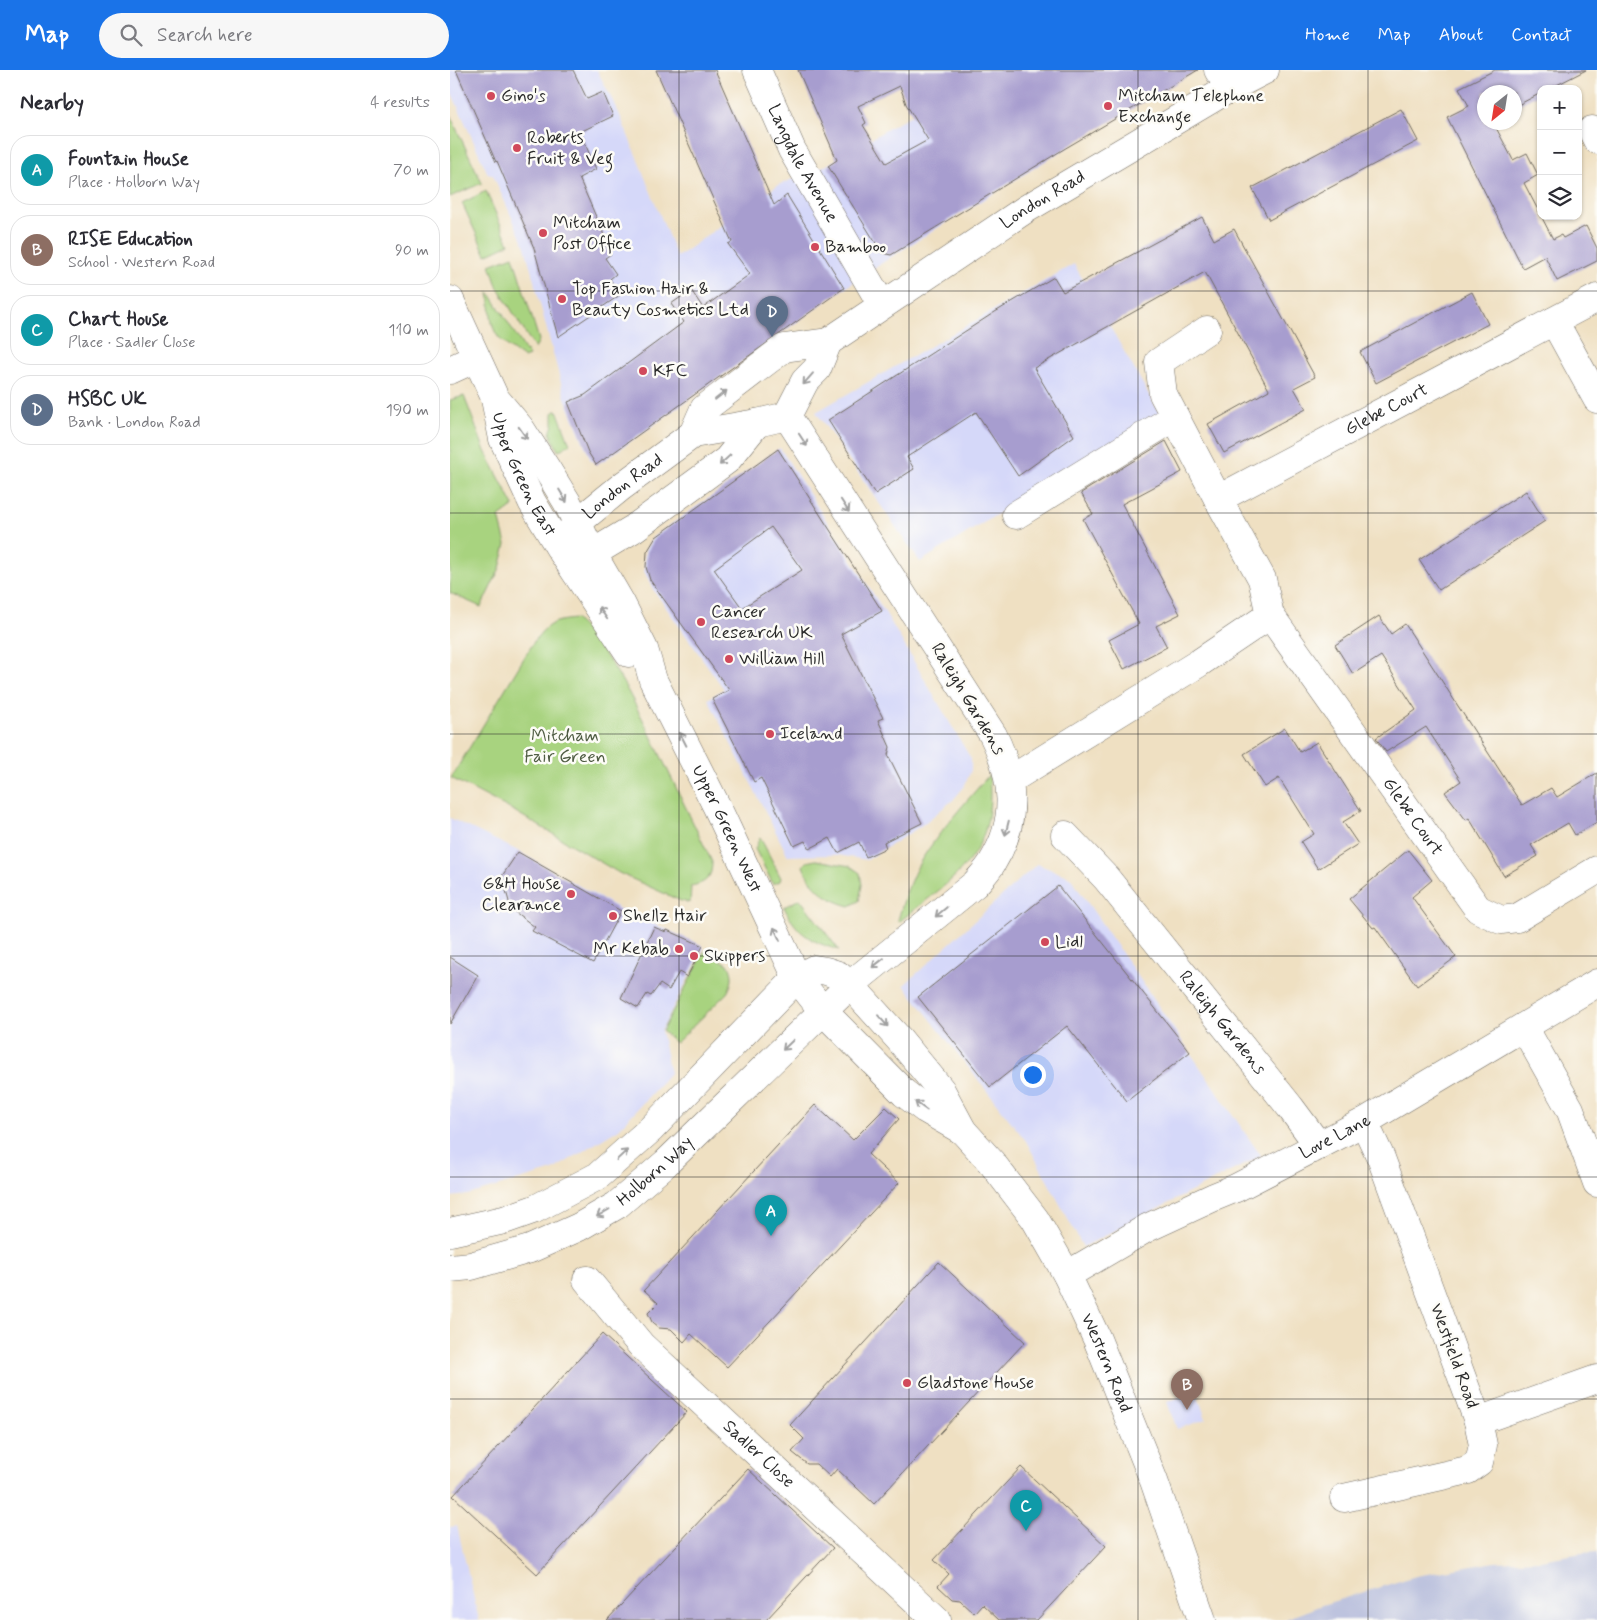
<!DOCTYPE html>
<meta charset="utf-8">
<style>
body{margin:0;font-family:Mynerve,sans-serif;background:#f7f7f7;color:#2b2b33}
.controls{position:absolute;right:15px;top:15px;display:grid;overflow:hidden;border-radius:10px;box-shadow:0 1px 4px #0004}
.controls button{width:45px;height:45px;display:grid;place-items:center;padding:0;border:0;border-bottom:1px solid #e1e1e2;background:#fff;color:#2b2b33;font:25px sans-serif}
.compass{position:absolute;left:1027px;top:15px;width:45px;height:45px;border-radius:50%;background:#fff;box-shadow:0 1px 4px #0004;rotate:210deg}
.you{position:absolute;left:582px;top:1004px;width:18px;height:18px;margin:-12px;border:4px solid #fff;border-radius:50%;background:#1a73e8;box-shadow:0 0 0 8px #1a73e833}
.badge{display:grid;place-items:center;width:32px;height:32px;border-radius:50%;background:#1a73e8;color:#fff;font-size:16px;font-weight:700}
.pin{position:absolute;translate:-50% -41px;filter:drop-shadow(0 1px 2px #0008)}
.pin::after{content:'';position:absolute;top:26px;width:18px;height:15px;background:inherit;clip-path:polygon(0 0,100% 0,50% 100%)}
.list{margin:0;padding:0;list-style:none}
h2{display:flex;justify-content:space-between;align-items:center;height:65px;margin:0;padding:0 20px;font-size:21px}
h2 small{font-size:16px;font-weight:400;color:#7c7c81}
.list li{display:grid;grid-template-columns:32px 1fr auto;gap:15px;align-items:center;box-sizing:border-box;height:70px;margin:0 10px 10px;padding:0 10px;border:1px solid #e1e1e2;border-radius:20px}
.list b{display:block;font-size:19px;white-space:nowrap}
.list p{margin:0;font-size:16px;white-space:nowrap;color:#7c7c81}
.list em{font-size:16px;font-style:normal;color:#7c7c81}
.icon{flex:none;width:28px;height:28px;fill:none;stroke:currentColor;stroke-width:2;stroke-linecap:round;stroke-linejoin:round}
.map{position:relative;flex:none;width:1147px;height:1550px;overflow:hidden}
header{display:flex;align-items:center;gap:30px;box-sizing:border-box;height:70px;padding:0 25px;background:#1a73e8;color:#fff}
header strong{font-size:24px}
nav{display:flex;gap:28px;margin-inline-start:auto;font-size:18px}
.search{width:350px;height:45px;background:#f7f7f7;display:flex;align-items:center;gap:12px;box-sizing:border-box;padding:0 18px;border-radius:28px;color:#7c7c81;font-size:19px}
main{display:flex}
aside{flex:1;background:#fff}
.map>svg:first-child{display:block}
.built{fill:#d5d8f9}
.industrial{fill:#bdc3de}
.green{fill:#a8d37f;stroke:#6a7f55}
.building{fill:#a79dcf;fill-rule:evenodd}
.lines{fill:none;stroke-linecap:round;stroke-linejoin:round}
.minor-casing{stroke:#706a60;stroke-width:29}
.primary-casing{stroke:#706a60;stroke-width:29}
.minor{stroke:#fff;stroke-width:28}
.primary{stroke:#fff;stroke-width:28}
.oneway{stroke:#a0a0a0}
.grid{fill:none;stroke:#2b2b2b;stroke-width:1;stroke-opacity:0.55}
.poi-dot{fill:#d1495b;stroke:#fdfcf7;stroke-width:2}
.labels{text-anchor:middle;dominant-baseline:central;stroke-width:5;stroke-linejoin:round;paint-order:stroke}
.poi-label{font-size:18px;fill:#2b2b2b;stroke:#fdfcf7;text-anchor:start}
.street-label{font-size:18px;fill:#2b2b2b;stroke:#fdfcf7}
.park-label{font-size:18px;fill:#505d44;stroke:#fdfcf7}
</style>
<header>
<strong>Map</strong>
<div class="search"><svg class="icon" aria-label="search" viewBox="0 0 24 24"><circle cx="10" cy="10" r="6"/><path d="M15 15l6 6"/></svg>Search here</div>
<nav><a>Home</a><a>Map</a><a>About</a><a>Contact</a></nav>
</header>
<main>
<aside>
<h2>Nearby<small>4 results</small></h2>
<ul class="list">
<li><span class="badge" style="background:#0f9aa8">A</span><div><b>Fountain House</b><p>Place · Holborn Way</p></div><em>70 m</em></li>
<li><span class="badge" style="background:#8d6e63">B</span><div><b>RISE Education</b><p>School · Western Road</p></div><em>90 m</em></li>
<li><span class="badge" style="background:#0f9aa8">C</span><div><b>Chart House</b><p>Place · Sadler Close</p></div><em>110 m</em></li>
<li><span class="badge" style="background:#5c6f8a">D</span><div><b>HSBC UK</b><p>Bank · London Road</p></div><em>190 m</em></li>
</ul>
</aside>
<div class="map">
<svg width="1147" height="1550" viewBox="0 0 1147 1550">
<rect width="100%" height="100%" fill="#fdfcf7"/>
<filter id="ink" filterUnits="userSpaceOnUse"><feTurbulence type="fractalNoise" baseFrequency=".02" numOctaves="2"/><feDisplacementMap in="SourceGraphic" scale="10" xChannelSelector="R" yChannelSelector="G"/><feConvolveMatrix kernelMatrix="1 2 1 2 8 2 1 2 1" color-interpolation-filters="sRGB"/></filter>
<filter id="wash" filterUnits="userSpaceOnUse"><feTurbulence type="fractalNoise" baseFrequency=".0096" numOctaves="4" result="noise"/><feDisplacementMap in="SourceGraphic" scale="20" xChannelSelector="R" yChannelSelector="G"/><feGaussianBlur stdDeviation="1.12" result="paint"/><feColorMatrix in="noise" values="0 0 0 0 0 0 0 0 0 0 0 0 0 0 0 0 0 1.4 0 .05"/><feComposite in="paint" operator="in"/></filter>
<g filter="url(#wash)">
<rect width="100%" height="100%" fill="#efe0c2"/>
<g class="built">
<polygon points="0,0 147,0 169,43 227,187 328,115 377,95 503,20 574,0 620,76 441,187 389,222 152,392 141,391 115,328 75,177 43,105 38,104 0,19"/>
<polygon points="624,194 710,344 470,492 366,342"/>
<polygon points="330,378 435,542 521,689 521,700 514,717 503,730 471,756 417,790 387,785 338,786 258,629 274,619 202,518 194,501 195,480 203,467"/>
<polygon points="0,748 66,780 170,839 252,875 254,878 211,961 220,1003 169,1059 103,1100 18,1125 0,1127"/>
<polygon points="587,794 620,807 811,1086 633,1177 576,1071 454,915"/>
<polygon points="746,1321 756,1349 727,1359 717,1332"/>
<polygon points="7,1456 29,1550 0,1550 0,1457"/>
</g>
<polygon class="industrial" points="1147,1482 1147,1550 833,1550 872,1535 966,1506 1045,1492 1091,1490 1132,1483"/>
<g class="green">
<polygon points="0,45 32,113 0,127"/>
<polygon points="36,121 59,174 36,185 12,133"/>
<polygon points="63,186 89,270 85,279 47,216 40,195"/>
<path d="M39,222L79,286L74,288C66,282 56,276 49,268C39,257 41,236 39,222Z"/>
<polygon points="14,326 35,381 64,436 49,447 56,474 50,498 31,537 0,523 0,330"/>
<polygon points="107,340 120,374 108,381 100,363 103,355 103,343"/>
<path d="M125,549C163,586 184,632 207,678C225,716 244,754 262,792C262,808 256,813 241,816L240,833L231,831L169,803L64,741L1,708L85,570C98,553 104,551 125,549Z"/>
<path d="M539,705C547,787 505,806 449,852L448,850C454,829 460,808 472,789C491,759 516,732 539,705Z"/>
<polygon points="310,767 331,808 330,811 323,814 305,779"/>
<path d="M366,790L400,796L410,803L412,815L409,831L400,836C377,830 362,818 353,796L356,792Z"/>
<path d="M350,829L389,880C361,872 347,864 334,837Z"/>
<path d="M255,881L278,894C284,904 283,913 277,923L226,973L212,961Z"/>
</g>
<g id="blocks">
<g class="building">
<polygon points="6,0 123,0 137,29 153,22 163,46 130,62 146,99 129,108 154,165 151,167 161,184 155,188 166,204 160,209 170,225 108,267 84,178 47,91 46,92"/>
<polygon points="206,0 265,0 324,135 337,125 394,218 146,395 138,382 118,332 135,325 234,252 221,234 241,220 253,238 300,204 278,174 282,172"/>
<path d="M348,0H748L614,79L441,185L432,183L378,96L387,90ZM450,16L456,34L478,70L436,93L413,55L416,53L408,36Z"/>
<polygon points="1045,0 1136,0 1099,19 1091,19 1091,23 1064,37 1064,22 1034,22 1034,52 1043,52 1063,90 1077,83 1088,105 1074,113 1103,169 1111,165 1113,168 1136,156 1147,178 1147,191 1107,211 1095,186 1073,198 997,47 1019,36 1009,18"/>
<polygon points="951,39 968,71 819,150 802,118"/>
<polygon points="752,147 764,170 784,159 865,307 844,318 856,339 774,383 758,354 819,320 755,202 584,298 624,366 568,406 526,342 457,387 464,399 425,424 378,350 545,242 604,207 613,222"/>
<polygon points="1022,222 1038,254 926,313 910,282"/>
<polygon points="716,371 732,402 672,434 730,544 706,556 717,577 674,599 659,570 689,554 633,449 643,444 631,423"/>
<path d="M328,379L432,541L391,564L433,648L428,650L440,677L438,685L472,753L434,772L436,778L416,787L409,772L388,783L380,768L359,779L355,771L344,776L311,708L304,712L262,629L279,620L205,517L200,510L196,497L197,482L206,467ZM321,457L352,500L292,538L264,499Z"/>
<polygon points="1076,421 1095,451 989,520 969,490"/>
<polygon points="929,546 941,564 955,554 1072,735 1101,718 1107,727 1147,703 1147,752 1125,765 1118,753 1081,775 1088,786 1054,806 1019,748 1016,750 995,722 1011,711 976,657 936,682 926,668 966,640 931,586 903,604 885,575"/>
<polygon points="835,658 850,682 867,672 911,741 893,752 908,774 868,799 851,772 864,764 829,708 815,717 794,684"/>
<polygon points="958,780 982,810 962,827 1006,887 967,916 925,857 923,858 899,829"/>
<polygon points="68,782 171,841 143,893 82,861 85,857 61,839 52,806"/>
<polygon points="608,816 740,982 677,1031 617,956 540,1017 468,927"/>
<polygon points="204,857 216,862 217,860 253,876 237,907 229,902 219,920 210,914 201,926 197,924 188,938 171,928"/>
<polygon points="0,887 28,905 0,954"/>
<polygon points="365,1035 403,1070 436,1037 449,1049 418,1084 449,1113 277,1297 241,1264 234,1272 221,1259 209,1258 202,1252 198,1243 208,1233 194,1220"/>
<polygon points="489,1192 575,1272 424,1434 387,1399 380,1407 366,1394 357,1394 342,1382 354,1369 340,1355"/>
<polygon points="152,1264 237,1342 87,1504 3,1426"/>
<polygon points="571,1397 656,1476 587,1550 549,1550 532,1534 524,1543 510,1530 502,1529 488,1516 499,1504 484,1490"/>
<polygon points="298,1399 383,1478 316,1550 157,1550"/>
</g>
</g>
</g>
<g filter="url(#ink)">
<use href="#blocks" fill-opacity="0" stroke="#706a60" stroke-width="1"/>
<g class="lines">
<g class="minor-casing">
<g id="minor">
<path id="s1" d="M307,0L342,80L432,235"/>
<polyline points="768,0 780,18"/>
<polyline points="1142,60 1147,70"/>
<polyline points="1104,251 1147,329"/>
<polyline points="757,260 709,292 713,324 768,429"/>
<polyline points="0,300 26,288"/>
<polyline points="566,445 725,347"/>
<path id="s2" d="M820,545L812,509L768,429L1147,228"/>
<path id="s3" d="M560,710L749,593L820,545L1028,839L1051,850L1067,848L1147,800"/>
<path id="s4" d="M615,765L656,808L840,1037L869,1076"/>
<polyline points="1074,957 1120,1039 1147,1113"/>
<path id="s5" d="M617,1205L697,1158L764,1127L786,1118L914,1052L1147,913"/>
<path id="s6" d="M137,1210L191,1275L487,1550"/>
<polyline points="1028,1351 1147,1309"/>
<polyline points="894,1428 1018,1400 1029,1392 1033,1375 1028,1351 931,1088 914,1052"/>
</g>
</g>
<g class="primary-casing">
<g id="primary">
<path id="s7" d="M0,230L45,328L71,359L98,401L117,432L142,483L171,533L194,579L203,610L267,737L347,908L373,941L454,1023L475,1039L513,1061"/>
<path id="s8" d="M45,329L53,369L82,432L109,477L179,583"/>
<polyline points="337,346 355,311 367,299 378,272"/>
<path id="s9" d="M243,364L254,339L334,278L378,272L576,139L780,18L815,0"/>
<path id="s10" d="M117,466L128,452L171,417L243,364L307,353L337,346"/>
<polyline points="128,492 183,459 277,390 307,353"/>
<path id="s11" d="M0,1162L54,1150L85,1139L148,1106L201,1059L347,908L364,899L376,901L388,905L400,915L449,969L491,1020L513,1061L542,1093L585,1149L617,1205L647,1269L704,1411L752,1550"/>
<path id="s12" d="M0,1198L21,1196L80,1179L129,1157L167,1135L216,1093L400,915L525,814C531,807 538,800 542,793C569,750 564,708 543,665L337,346"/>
</g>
</g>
<use href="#minor" class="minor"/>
<use href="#primary" class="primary"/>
</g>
<defs><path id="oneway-shaft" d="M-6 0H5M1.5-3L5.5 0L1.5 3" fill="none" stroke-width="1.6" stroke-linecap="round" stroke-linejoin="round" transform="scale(1.25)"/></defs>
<g class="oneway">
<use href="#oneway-shaft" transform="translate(358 309) rotate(131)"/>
<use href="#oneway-shaft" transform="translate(271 325) rotate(-38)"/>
<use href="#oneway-shaft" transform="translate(73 363) rotate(55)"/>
<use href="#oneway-shaft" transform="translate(353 370) rotate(57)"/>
<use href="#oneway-shaft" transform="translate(275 390) rotate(137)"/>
<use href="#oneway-shaft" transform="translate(113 426) rotate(59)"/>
<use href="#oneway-shaft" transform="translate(395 436) rotate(57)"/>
<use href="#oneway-shaft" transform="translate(153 543) rotate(-124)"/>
<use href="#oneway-shaft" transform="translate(233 669) rotate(-117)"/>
<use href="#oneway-shaft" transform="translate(557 758) rotate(104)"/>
<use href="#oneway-shaft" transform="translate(491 842) rotate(140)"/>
<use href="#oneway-shaft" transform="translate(327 864) rotate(-115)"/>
<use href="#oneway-shaft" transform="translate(428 893) rotate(142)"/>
<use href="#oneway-shaft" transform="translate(433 951) rotate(49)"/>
<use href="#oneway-shaft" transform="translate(338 975) rotate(136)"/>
<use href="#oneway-shaft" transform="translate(471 1036) rotate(-144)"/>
<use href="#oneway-shaft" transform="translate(172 1085) rotate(-43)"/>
<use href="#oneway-shaft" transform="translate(153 1143) rotate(150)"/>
</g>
</g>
<path class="grid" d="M229,0V1550M459,0V1550M688,0V1550M918,0V1550M0,221H1147M0,443H1147M0,664H1147M0,886H1147M0,1107H1147M0,1329H1147"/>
<g class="poi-dot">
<circle cx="41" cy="26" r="5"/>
<circle cx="658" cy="36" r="5"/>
<circle cx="67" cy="78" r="5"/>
<circle cx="93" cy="163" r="5"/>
<circle cx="365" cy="177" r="5"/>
<circle cx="112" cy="229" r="5"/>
<circle cx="193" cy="301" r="5"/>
<circle cx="251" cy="552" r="5"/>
<circle cx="279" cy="589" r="5"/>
<circle cx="320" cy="664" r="5"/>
<circle cx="121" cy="824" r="5"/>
<circle cx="163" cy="846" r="5"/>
<circle cx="595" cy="872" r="5"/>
<circle cx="229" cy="879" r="5"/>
<circle cx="244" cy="886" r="5"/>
<circle cx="457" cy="1313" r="5"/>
</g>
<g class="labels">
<g class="poi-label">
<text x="51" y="26">Gino's</text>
<text x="668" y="26">Mitcham Telephone<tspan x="668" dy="21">Exchange</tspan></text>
<text x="77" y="68">Roberts<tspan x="77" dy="21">Fruit &amp; Veg</tspan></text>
<text x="103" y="153">Mitcham<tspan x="103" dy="21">Post Office</tspan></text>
<text x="375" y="177">Bamboo</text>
<text x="122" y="219">Top Fashion Hair &amp;<tspan x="122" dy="21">Beauty Cosmetics Ltd</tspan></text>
<text x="203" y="301">KFC</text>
<text x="261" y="542">Cancer<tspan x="261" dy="21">Research UK</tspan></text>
<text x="289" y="589">William Hill</text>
<text x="330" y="664">Iceland</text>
<text x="111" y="814" text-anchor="end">G&amp;H House<tspan x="111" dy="21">Clearance</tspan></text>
<text x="173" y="846">Shellz Hair</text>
<text x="605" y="872">Lidl</text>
<text x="219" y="879" text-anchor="end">Mr Kebab</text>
<text x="254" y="886">Skippers</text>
<text x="467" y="1313">Gladstone House</text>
</g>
<g class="street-label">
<text stroke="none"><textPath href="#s1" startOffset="104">Langdale Avenue</textPath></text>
<text stroke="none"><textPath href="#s9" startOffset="430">London Road</textPath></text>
<text stroke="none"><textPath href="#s2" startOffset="319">Glebe Court</textPath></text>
<text stroke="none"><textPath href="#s8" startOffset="81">Upper Green East</textPath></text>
<text stroke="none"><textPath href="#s10" startOffset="75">London Road</textPath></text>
<text transform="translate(518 629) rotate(59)">Raleigh Gardens</text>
<text stroke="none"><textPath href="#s3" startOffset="555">Glebe Court</textPath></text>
<text stroke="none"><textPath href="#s7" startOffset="599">Upper Green West</textPath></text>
<text stroke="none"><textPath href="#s4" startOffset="245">Raleigh Gardens</textPath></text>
<text stroke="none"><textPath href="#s5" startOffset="302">Love Lane</textPath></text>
<text stroke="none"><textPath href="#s12" startOffset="231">Holborn Way</textPath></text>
<text transform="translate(1004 1286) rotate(70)">Westfield Road</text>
<text stroke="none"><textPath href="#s11" startOffset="960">Western Road</textPath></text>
<text stroke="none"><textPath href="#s6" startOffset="245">Sadler Close</textPath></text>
</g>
<g class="park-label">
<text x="115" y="666">Mitcham<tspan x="115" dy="21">Fair Green</tspan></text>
</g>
</g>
</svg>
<div class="controls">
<button>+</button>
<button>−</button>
<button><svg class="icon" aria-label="layers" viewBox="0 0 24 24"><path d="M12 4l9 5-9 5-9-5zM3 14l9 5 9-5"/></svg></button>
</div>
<svg class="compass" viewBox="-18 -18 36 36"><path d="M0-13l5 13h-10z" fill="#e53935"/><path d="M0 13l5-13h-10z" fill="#7c7c81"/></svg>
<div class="you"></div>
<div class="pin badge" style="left:321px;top:1166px;background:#0f9aa8">A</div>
<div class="pin badge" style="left:737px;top:1340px;background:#8d6e63">B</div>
<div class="pin badge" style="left:576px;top:1461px;background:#0f9aa8">C</div>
<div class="pin badge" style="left:322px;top:267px;background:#5c6f8a">D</div>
</div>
</main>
